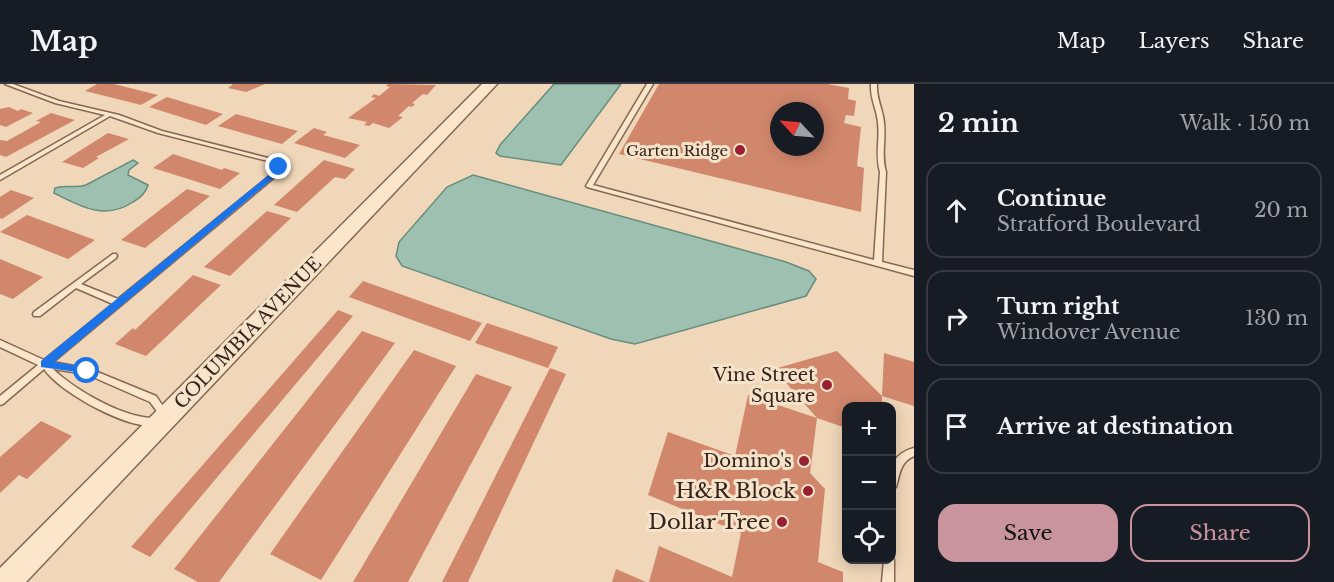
<!DOCTYPE html>
<meta charset="utf-8">
<style>
body{margin:0;font-family:"Libre Baskerville",serif;background:#20242c;color:#f1f3f6}
.controls{position:absolute;right:18px;bottom:18px;display:grid;overflow:hidden;border-radius:12px;box-shadow:0 3px 15px #0003}
.controls button{width:54px;height:54px;display:grid;place-items:center;padding:0;border:0;border-bottom:2px solid #363941;background:#171b24;color:#f1f3f6;font:30px sans-serif}
.compass{position:absolute;left:770px;top:18px;width:54px;height:54px;border-radius:50%;background:#171b24;box-shadow:0 3px 15px #0003;rotate:296deg}
.stop{position:absolute;width:18px;height:18px;margin:-14px;border:4px solid #1a73e8;border-radius:50%;background:#fff}
.stop.end{background:#1a73e8;border-color:#fff;box-shadow:0 2px 6px #0008}
.list{margin:0;padding:0;list-style:none}
h2{display:flex;justify-content:space-between;align-items:center;height:78px;margin:0;padding:0 24px;font-size:26px}
h2 small{font-size:20px;font-weight:400;color:#9ea1a6}
.list li{display:grid;grid-template-columns:39px 1fr auto;gap:18px;align-items:center;box-sizing:border-box;height:96px;margin:0 12px 12px;padding:0 12px;border:2px solid #363941;border-radius:18px}
.list b{display:block;font-size:22px;white-space:nowrap}
.list p{margin:0;font-size:20px;white-space:nowrap;color:#9ea1a6}
.list em{font-size:20px;font-style:normal;color:#9ea1a6}
.actions{display:flex;gap:12px;padding:18px 24px}
.actions a{flex:1;padding:14px 0;border:2px solid #c9949e;border-radius:18px;text-align:center;font-size:21px;color:#c9949e}
.actions .main{background:#c9949e;color:#111}
.icon{flex:none;width:33px;height:33px;fill:none;stroke:currentColor;stroke-width:2;stroke-linecap:round;stroke-linejoin:round}
.map{position:relative;flex:none;width:914px;height:498px;overflow:hidden}
header{display:flex;align-items:center;gap:36px;box-sizing:border-box;height:84px;padding:0 30px;background:#171b24;border-bottom:2px solid #363941}
header strong{font-size:28px}
nav{display:flex;gap:33px;margin-inline-start:auto;font-size:21px}
main{display:flex}
aside{flex:1;background:#171b24}
.map>svg:first-child{display:block}
.water{fill:#9ec0b1;stroke:#668d7d;stroke-width:1.5}
.building{fill:#d1876c;fill-rule:evenodd}
.lines{fill:none;stroke-linecap:round;stroke-linejoin:round}
.service-casing{stroke:#876753;stroke-width:3}
.tertiary-casing{stroke:#876753;stroke-width:3}
.service{fill:#fbe6cc;fill-rule:evenodd}
.tertiary{fill:#fbe6cc;fill-rule:evenodd}
.route{fill:#1a73e8}
.poi-dot{fill:#992033;stroke:#f7e3c9;stroke-width:2}
.labels{text-anchor:middle;dominant-baseline:central;stroke-width:6;stroke-linejoin:round;paint-order:stroke}
.far-poi-label{font-size:15px;fill:#352219;stroke:#f7e3c9;text-anchor:end}
.street-label{font-size:18px;fill:#352219;stroke:#f7e3c9}
.poi-label{font-size:18px;fill:#352219;stroke:#f7e3c9;text-anchor:end}
.near-poi-label{font-size:21px;fill:#352219;stroke:#f7e3c9;text-anchor:end}
</style>
<header>
<strong>Map</strong>
<nav><a>Map</a><a>Layers</a><a>Share</a></nav>
</header>
<main>
<div class="map">
<svg width="914" height="498" viewBox="0 0 914 498">
<rect width="100%" height="100%" fill="#f0d7b9"/>
<g class="water">
<polygon points="554,0 621,0 561,81 500,72 496,69 500,61"/>
<path d="M133,76L138,79L129,86L128,91L148,101C146,109 140,114 133,118C105,137 80,122 54,109L55,104C66,100 75,105 86,101Z"/>
<polygon points="473,91 786,178 809,187 816,195 806,212 635,260 611,255 402,182 396,172 399,158 447,103"/>
</g>
<g class="building">
<polygon points="97,0 114,0 158,11 141,21 85,7"/>
<polygon points="233,0 265,0 246,8 228,4"/>
<polygon points="388,0 436,1 427,11 423,10 412,19 415,20 412,23 409,22 398,32 403,33 389,44 373,39 369,42 364,41 367,38 348,34 376,14 371,13 374,10 379,12 390,3 386,2"/>
<path d="M659,0H828L849,4L848,15L856,17L854,32L846,31L844,39L861,43L857,82L864,84L861,128L619,70ZM779,27H815V63H779Z"/>
<polygon points="167,13 223,30 206,41 149,23"/>
<polygon points="9,23 18,27 21,25 33,29 6,43 0,41 0,25"/>
<polygon points="51,29 75,36 6,73 0,71 0,56 7,57 41,38 36,37"/>
<polygon points="236,30 298,47 282,60 218,42"/>
<polygon points="314,44 327,48 323,51 360,61 345,74 294,59"/>
<polygon points="108,49 129,55 96,73 99,74 83,84 62,78"/>
<polygon points="173,70 222,86 224,84 240,89 220,105 153,84"/>
<polygon points="324,76 355,85 345,95 335,93 297,128 274,121"/>
<polygon points="187,105 210,112 145,164 121,156"/>
<polygon points="11,106 34,114 2,135 0,134 0,113"/>
<polygon points="267,127 291,134 230,192 204,183"/>
<polygon points="27,131 95,156 68,175 0,148"/>
<polygon points="0,175 43,193 13,215 0,210"/>
<polygon points="193,191 221,201 146,272 115,260 133,244 135,246"/>
<polygon points="363,197 482,239 470,257 349,213"/>
<polygon points="338,226 353,232 150,473 131,463"/>
<polygon points="487,239 558,263 548,284 475,259"/>
<polygon points="362,247 395,259 219,498 198,498 174,485"/>
<polygon points="414,266 456,282 321,496 270,470"/>
<polygon points="837,267 882,312 882,322 846,322 846,344 817,334 774,285"/>
<polygon points="884,269 914,278 914,322 882,312"/>
<polygon points="550,284 566,290 468,498 442,498"/>
<polygon points="476,290 512,303 408,498 353,498"/>
<polygon points="748,311 817,334 810,389 825,405 818,478 843,488 843,498 649,498 659,462 732,493 741,449 648,411 668,348 735,372"/>
<polygon points="41,337 72,352 27,395 19,391 0,409 0,373"/>
<polygon points="616,485 646,498 612,498"/>
</g>
<g class="lines">
<g class="service-casing">
<g id="service">
<path d="M5,0H13L59,17L119,31L162,47L276,76L282,83L276,92L53,278L90,285L156,312L165,325L167,337L165,340C158,342 150,343 142,341C115,337 60,308 44,285L3,320L0,321V312L38,281L0,263V256L44,276L113,220L76,204L40,232H34L33,230L34,228L113,170H116L117,172L116,174L81,200L118,215L272,90L276,83L272,78L158,49L110,32L0,96V91L105,31L55,19ZM53,285L86,290L150,318L156,326L157,334C126,336 75,306 53,285Z"/>
<path d="M647,0H653L593,101L874,176L880,88C875,71 880,56 878,39C877,25 870,15 871,0H877C876,15 883,25 884,39C886,56 881,71 886,88L882,178L914,186V192L587,103L586,102Z"/>
<path d="M914,364V372C900,378 900,390 896,403L892,404C892,383 890,371 914,364Z"/>
<polygon points="892,472 894,476 894,498 882,498 884,476 892,476"/>
</g>
</g>
<g class="tertiary-casing">
<polygon id="tertiary" points="482,0 497,0 26,498 0,498 0,484"/>
</g>
<use href="#service" class="service"/>
<use href="#tertiary" class="tertiary"/>
</g>
<polygon class="route" points="277,81 283,83 276,92 54,278 91,284 91,290 41,283 41,277 271,89"/>
<g class="poi-dot">
<circle cx="740" cy="66" r="6"/>
<circle cx="827" cy="301" r="6"/>
<circle cx="804" cy="377" r="6"/>
<circle cx="808" cy="407" r="6"/>
<circle cx="782" cy="438" r="6"/>
</g>
<g class="labels">
<g class="far-poi-label">
<text x="728" y="66">Garten Ridge</text>
</g>
<g class="street-label">
<text transform="translate(248 249) rotate(-46)">COLUMBIA AVENUE</text>
</g>
<g class="poi-label">
<text x="815" y="291">Vine Street<tspan x="815" dy="21">Square</tspan></text>
<text x="792" y="377">Domino's</text>
</g>
<g class="near-poi-label">
<text x="796" y="407">H&amp;R Block</text>
<text x="770" y="438">Dollar Tree</text>
</g>
</g>
</svg>
<div class="controls">
<button>+</button>
<button>−</button>
<button><svg class="icon" aria-label="locate" viewBox="0 0 24 24"><circle cx="12" cy="12" r="6"/><path d="M12 2v4M12 18v4M2 12h4M18 12h4"/></svg></button>
</div>
<svg class="compass" viewBox="-18 -18 36 36"><path d="M0-13l5 13h-10z" fill="#e53935"/><path d="M0 13l5-13h-10z" fill="#9ea1a6"/></svg>
<div class="stop" style="left:87px;top:287px"></div>
<div class="stop end" style="left:279px;top:83px"></div>
</div>
<aside>
<h2>2 min<small>Walk · 150 m</small></h2>
<ul class="list">
<li><svg class="icon" aria-label="ahead" viewBox="0 0 24 24"><path d="M12 20V5M6 11l6-6 6 6"/></svg><div><b>Continue</b><p>Stratford Boulevard</p></div><em>20 m</em></li>
<li><svg class="icon" aria-label="right" viewBox="0 0 24 24"><path d="M7 20v-9h11M14 6l5 5-5 5"/></svg><div><b>Turn right</b><p>Windover Avenue</p></div><em>130 m</em></li>
<li><svg class="icon" aria-label="arrive" viewBox="0 0 24 24"><path d="M6 21V4h12l-3 4 3 4H6"/></svg><div><b>Arrive at destination</b></div></li>
</ul>
<div class="actions"><a class="main">Save</a><a>Share</a></div>
</aside>
</main>
